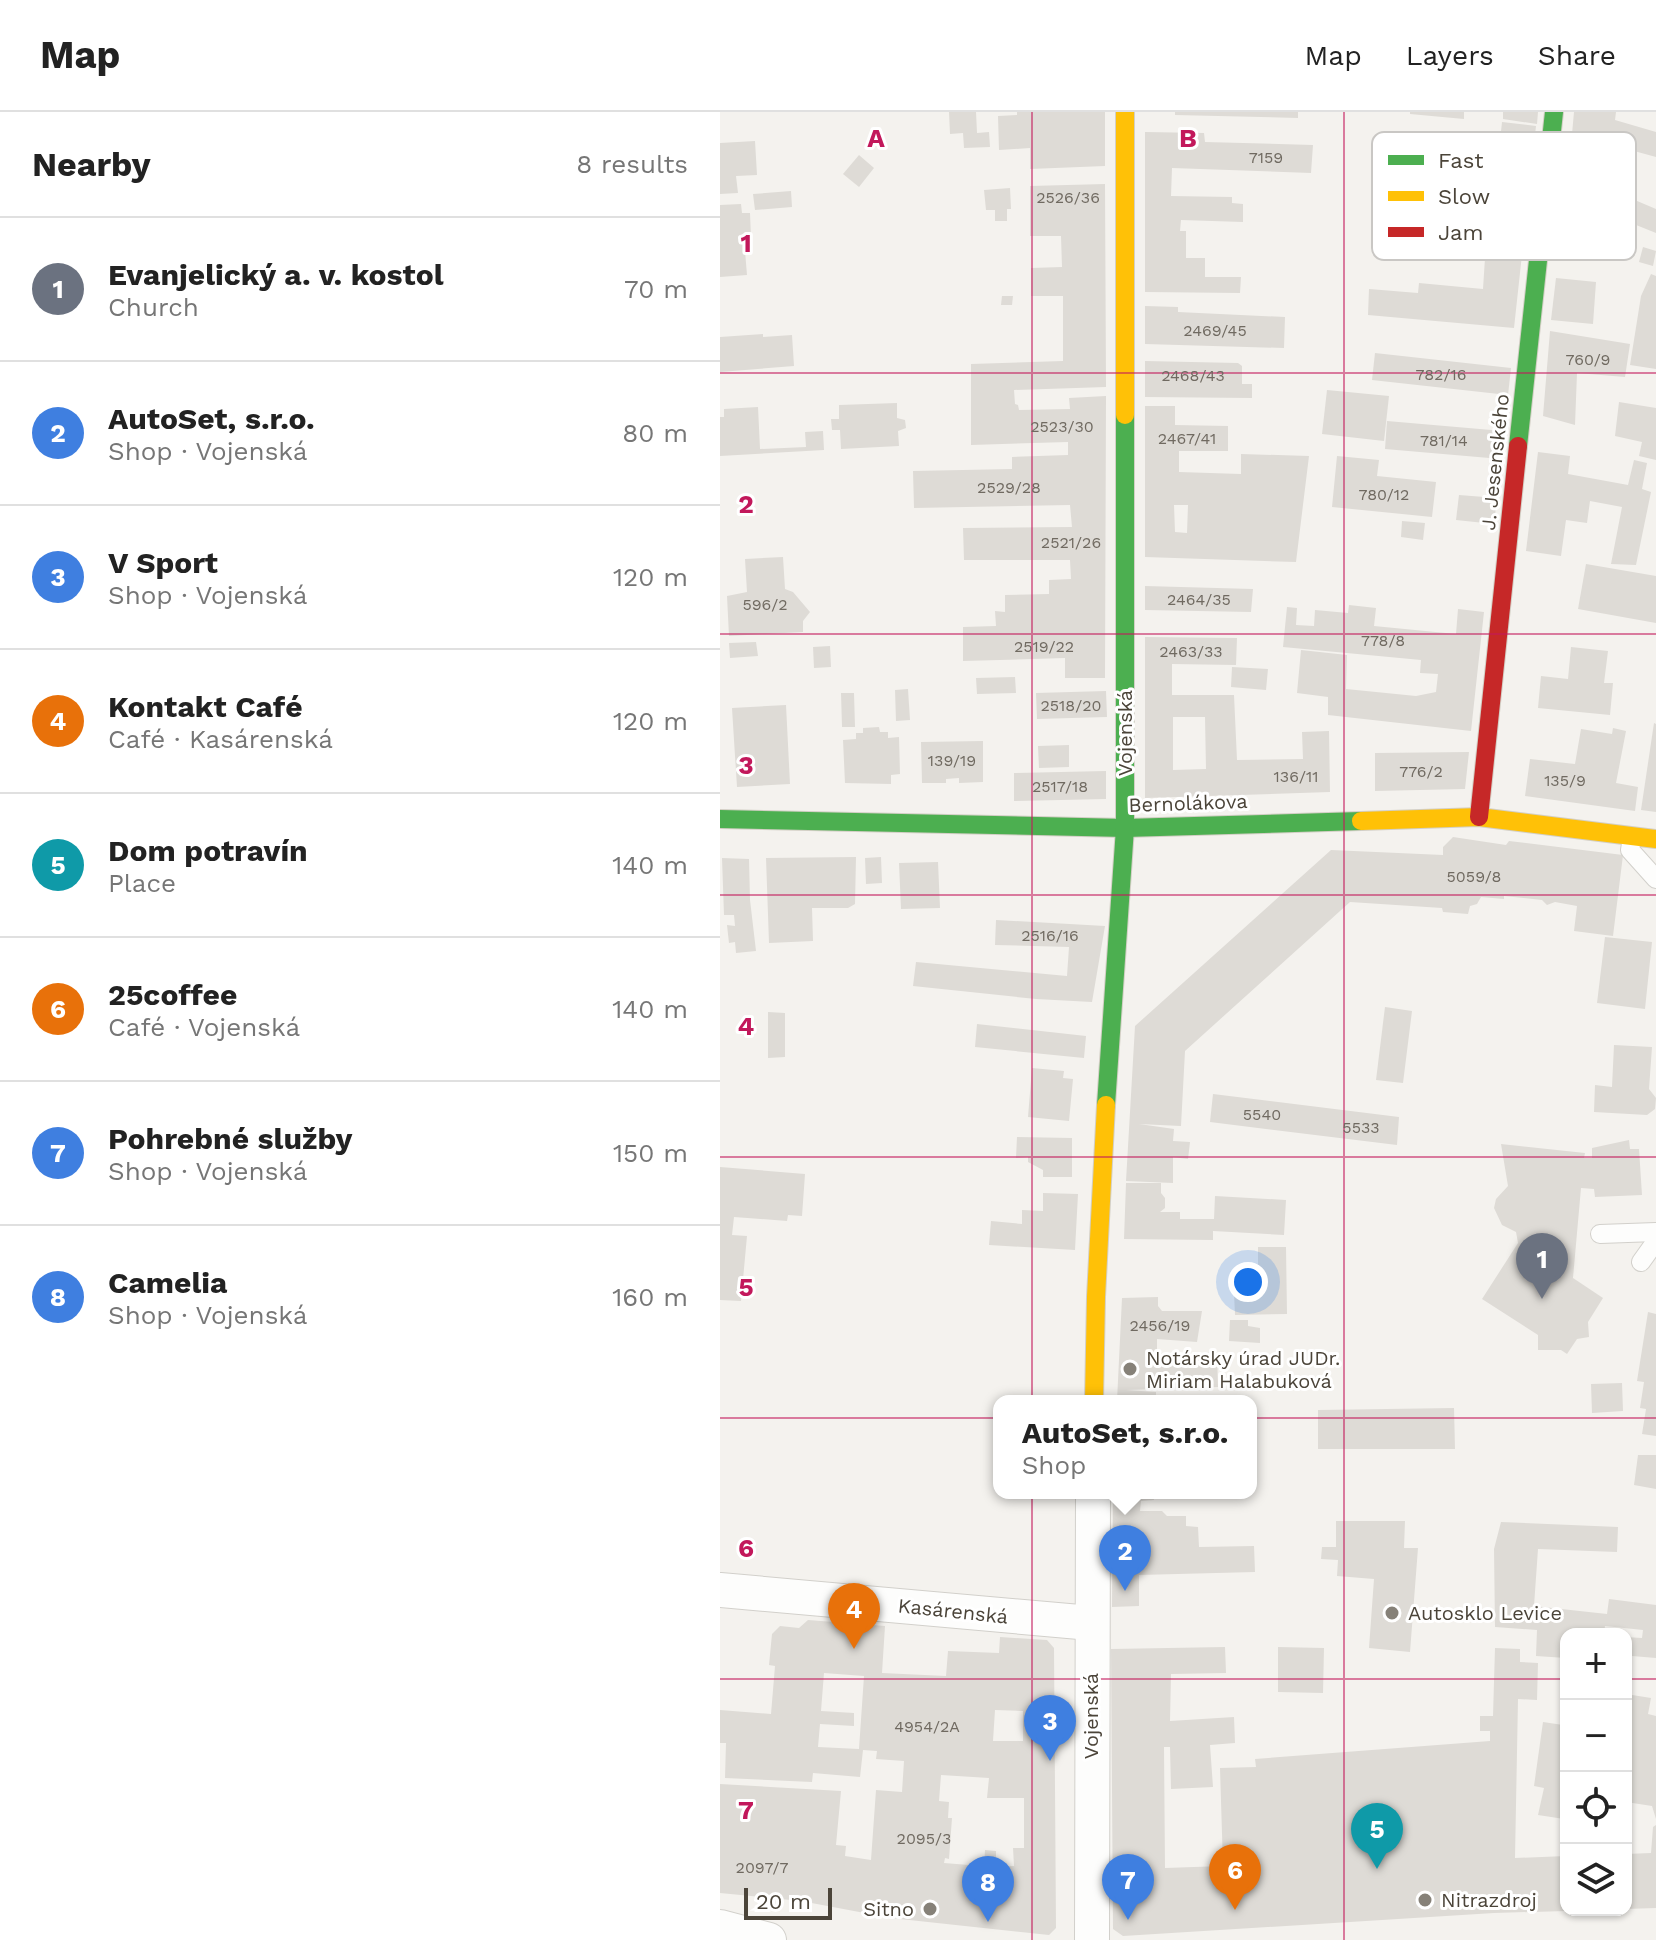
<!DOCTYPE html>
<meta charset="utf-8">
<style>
body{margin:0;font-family:"Work Sans",sans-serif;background:#f2f2f2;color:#222}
.controls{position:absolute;right:24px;bottom:24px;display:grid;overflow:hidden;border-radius:16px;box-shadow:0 2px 6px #0004}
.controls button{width:72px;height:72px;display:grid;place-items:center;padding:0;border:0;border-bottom:2px solid #e0e0e0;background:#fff;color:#222;font:40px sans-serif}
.scale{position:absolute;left:24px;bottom:20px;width:88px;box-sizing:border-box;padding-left:8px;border:4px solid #4b4439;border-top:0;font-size:22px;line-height:28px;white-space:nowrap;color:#4b4439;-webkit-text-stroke:6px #fff;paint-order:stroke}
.you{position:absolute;left:528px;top:1170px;width:28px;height:28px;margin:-20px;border:6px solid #fff;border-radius:50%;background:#1a73e8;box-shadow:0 0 0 12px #1a73e833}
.badge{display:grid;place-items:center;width:52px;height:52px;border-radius:50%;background:#868178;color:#fff;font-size:26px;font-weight:700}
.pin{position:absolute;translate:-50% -66px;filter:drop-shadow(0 2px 4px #0008)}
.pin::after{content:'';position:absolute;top:42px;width:28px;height:24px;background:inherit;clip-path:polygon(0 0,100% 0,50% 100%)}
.popup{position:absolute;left:273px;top:1283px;width:264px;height:104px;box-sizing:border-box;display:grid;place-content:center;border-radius:16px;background:#fff;filter:drop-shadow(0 2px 6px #0005);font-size:26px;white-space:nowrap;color:#767676}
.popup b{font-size:30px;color:#222}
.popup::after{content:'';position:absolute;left:50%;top:100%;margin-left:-16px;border:16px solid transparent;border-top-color:#fff}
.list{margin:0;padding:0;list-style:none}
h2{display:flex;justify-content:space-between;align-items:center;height:104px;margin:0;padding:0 32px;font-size:34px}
h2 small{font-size:26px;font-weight:400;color:#767676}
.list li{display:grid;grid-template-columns:52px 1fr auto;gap:24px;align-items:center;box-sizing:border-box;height:144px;padding:0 32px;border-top:2px solid #e0e0e0}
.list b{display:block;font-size:30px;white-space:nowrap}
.list p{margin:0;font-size:26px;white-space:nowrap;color:#767676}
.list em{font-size:26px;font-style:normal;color:#767676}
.icon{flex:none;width:44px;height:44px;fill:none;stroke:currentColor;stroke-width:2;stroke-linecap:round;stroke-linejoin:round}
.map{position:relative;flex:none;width:936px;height:1828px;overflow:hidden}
header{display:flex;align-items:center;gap:48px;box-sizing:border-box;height:112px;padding:0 40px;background:#fff;border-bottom:2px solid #e0e0e0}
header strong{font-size:38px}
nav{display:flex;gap:44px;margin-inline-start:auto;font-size:28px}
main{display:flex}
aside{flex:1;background:#fff}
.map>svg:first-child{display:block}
.building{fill:#dedbd6;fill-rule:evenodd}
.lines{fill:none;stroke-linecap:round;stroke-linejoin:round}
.lane-casing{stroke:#d2d0cb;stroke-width:20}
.street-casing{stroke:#d2d0cb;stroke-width:36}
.fast-casing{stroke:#d3cfc5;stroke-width:20}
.slow-casing{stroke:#d3cfc5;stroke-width:20}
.jam-casing{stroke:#d3cfc5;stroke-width:20}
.lane{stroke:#fdfdfc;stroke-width:18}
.street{stroke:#fdfdfc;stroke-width:34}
.fast{stroke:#4caf50;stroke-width:18}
.slow{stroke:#ffc107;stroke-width:18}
.jam{stroke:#c62828;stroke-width:18}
.grid{fill:none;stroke:#c2185b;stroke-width:2;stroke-opacity:0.55}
.poi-dot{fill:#868178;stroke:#fff;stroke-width:3}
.labels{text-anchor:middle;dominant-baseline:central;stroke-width:6;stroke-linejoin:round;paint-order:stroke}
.number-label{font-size:16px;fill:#706a61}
.street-label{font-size:20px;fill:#4b4439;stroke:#fff}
.poi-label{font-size:20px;fill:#4b4439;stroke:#fff;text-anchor:start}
.key{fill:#fff;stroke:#c9c7c4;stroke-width:2}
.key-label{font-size:22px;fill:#4b4439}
.grid-label{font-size:26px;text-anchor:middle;font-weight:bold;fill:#c2185b;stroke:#fff;stroke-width:6;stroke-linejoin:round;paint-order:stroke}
</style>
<header>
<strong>Map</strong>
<nav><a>Map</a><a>Layers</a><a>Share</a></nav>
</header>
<main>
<aside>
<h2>Nearby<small>8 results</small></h2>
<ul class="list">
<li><span class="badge" style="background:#6b7280">1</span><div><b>Evanjelický a. v. kostol</b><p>Church</p></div><em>70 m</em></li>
<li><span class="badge" style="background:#3f7fe0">2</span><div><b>AutoSet, s.r.o.</b><p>Shop · Vojenská</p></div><em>80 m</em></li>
<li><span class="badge" style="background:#3f7fe0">3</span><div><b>V Sport</b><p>Shop · Vojenská</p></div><em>120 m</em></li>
<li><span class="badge" style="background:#e8710a">4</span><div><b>Kontakt Café</b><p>Café · Kasárenská</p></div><em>120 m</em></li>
<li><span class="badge" style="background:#0f9aa8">5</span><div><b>Dom potravín</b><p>Place</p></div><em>140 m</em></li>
<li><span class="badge" style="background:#e8710a">6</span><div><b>25coffee</b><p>Café · Vojenská</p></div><em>140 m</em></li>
<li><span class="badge" style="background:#3f7fe0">7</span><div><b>Pohrebné služby</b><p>Shop · Vojenská</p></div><em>150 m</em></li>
<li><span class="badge" style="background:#3f7fe0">8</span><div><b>Camelia</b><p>Shop · Vojenská</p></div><em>160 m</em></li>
</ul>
</aside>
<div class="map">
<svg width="936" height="1828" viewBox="0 0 936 1828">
<rect width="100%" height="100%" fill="#f4f2ee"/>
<g class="building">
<polygon points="229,0 256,0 257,21 269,20 270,35 244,36 243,21 230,22"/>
<polygon points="297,0 385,0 385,54 310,57 310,36 279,38 278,4 297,3"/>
<polygon points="455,0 578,0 578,6 455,3"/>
<polygon points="690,0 744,0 744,7 690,2"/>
<polygon points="783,0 818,0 817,12 783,7"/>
<polygon points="854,0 896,0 895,8 936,20 936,45 852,22"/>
<polygon points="782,10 816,14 794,216 648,203 649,177 698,181 699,171 763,177 765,146 709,139 711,114 772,121 777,78 701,71 702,54 715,55 715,51 777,57"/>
<polygon points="425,20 484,21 485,30 593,33 591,61 452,56 451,84 512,85 512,91 523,92 523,110 461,108 460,119 466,119 466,146 485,146 485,165 521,165 520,181 425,180"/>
<polygon points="35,29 37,63 16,64 18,81 0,82 0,31"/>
<polygon points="139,43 154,56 139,75 123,62"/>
<polygon points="864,47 884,54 877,72 936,97 936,121 849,86"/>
<polygon points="385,72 386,275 294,278 295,292 298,293 299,298 350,297 349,286 386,284 385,566 345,566 345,546 243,549 243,515 276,514 275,499 285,500 285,483 329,482 329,468 351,467 350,448 244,448 243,416 352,415 350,393 194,396 193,359 292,357 292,345 348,343 348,330 251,333 251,252 343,249 343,184 311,184 311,156 342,155 341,124 310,124 310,74"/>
<polygon points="290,76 291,97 287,97 287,109 275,109 275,98 266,98 264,78"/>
<polygon points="71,79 72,95 35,98 33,82"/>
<polygon points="21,92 22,101 30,101 31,126 24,127 27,163 0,165 0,93"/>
<polygon points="923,135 936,139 933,154 919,150"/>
<polygon points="931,162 936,164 936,257 910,253 921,184"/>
<polygon points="836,166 876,170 873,212 831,208"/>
<polygon points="282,184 293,184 292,193 281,193"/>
<polygon points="425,194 458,195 458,200 565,205 564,236 425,232"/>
<polygon points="830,219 910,232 905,265 857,261 855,313 823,304"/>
<polygon points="43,222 43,225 72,223 74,254 0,260 0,225"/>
<polygon points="655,241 791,256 788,283 652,268"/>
<polygon points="425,249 518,251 522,254 522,272 532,272 532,286 425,285"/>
<polygon points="607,278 669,284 664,329 602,322"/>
<polygon points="899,290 936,296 936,348 919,344 922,330 895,324"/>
<polygon points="177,291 177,306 185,308 186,316 178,319 179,334 121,337 120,318 112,318 111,307 119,307 119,293"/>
<path d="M425,294H455V313L508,314V339H459V360L521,362V342L589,344L576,450L425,445ZM454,393H468L467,421L455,420Z"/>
<polygon points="38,295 40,337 86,335 85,320 103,319 104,338 0,344 0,305 4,305 4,297"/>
<polygon points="667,309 783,319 781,347 665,337"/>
<polygon points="818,340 850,344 848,362 908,373 914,348 927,351 922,377 931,380 916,453 891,452 902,395 870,389 867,411 846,408 841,444 806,439"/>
<polygon points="617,344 659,348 657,364 716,370 712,405 612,395"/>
<polygon points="739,383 777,386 774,412 736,408"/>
<polygon points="682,409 705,411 703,428 681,425"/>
<polygon points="63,445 65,477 73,480 90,500 83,509 83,520 9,524 7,484 27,480 25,447"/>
<polygon points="866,452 936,464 936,511 858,497"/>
<polygon points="425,474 533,477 531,500 425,498"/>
<polygon points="629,493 656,496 654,514 736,522 738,497 764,500 751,619 608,603 608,585 577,581 581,538 627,543 626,577 696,584 716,580 718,562 700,561 701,548 563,535 567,495 577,496 576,513 594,514 595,498 628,501"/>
<path d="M425,525L517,526L516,553L452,552V583H514L517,648L583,647L582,620L609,619L610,680L425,686ZM453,605H485L486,657L453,658Z"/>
<polygon points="36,530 38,544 10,546 9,531"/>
<polygon points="110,534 111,555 94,556 93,535"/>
<polygon points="851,535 888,539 884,571 893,571 890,603 818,596 821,564 848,567"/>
<polygon points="512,555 548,557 546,578 511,575"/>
<polygon points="295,565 296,581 257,582 256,566"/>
<polygon points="188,577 190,608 176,609 175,578"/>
<polygon points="386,579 387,605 317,607 316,581"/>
<polygon points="121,581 134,581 135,615 122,615"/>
<polygon points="66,593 70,672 17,675 12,596"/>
<polygon points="934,611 936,612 936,700 921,698"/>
<polygon points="159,615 160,620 168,620 168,626 179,625 180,662 171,663 171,672 125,671 123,628 136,627 136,621 143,621 143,616"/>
<polygon points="893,616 906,619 896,671 918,675 915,699 805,684 810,647 855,652 861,617 892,622"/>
<polygon points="263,629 263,670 239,671 239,666 226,667 226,671 202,671 201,630"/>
<polygon points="349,633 349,655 319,656 318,634"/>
<polygon points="749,640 745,677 655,679 655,641"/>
<polygon points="386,659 386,687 294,689 294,661"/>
<polygon points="733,725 786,733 789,729 903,743 893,824 854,819 857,794 835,790 827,793 822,788 784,784 784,787 761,785 757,792 750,794 748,802 723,800 722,796 630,790 465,939 461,1014 419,1012 454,1017 453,1029 470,1030 468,1047 453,1045 453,1071 406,1069 415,914 611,738 723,743 723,735"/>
<polygon points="136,745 135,792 128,796 92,796 93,829 49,831 46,746"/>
<polygon points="161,745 162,771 146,772 145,746"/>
<polygon points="2,746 29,747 30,788 36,839 16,841 15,830 9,831 7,813 15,814 14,803 4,803"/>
<polygon points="218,750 220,796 181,797 179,751"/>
<polygon points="276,808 385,814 372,890 316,887 193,874 196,850 347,864 349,835 275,833"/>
<polygon points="885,825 932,830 925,897 877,891"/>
<polygon points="665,895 692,899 683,971 656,968"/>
<polygon points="48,900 65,901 65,945 48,946"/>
<polygon points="257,912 366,924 364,946 255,935"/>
<polygon points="894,933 932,935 929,977 936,986 935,997 927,1003 874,1000 875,973 892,975"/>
<polygon points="312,956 344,959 343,966 353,967 349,1009 308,1005"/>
<polygon points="493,982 679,1005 677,1033 490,1010"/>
<polygon points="297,1025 352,1026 352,1065 323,1065 323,1058 308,1050 308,1045 296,1046"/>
<polygon points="909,1028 910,1037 919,1037 922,1083 875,1085 874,1077 861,1076 853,1166 883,1186 868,1210 869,1225 857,1227 847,1242 841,1238 818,1238 818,1223 762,1187 798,1131 796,1120 782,1113 774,1096 776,1087 788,1074 781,1032 865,1041 864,1046 872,1046 872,1036"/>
<polygon points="0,1055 85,1062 82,1104 68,1103 67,1109 14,1105 12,1123 27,1124 21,1189 0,1188"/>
<polygon points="406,1071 441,1071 441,1081 445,1086 445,1096 440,1100 460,1100 460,1107 494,1107 495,1084 566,1088 564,1123 493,1119 493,1128 404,1127"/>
<polygon points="323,1081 358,1082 355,1138 269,1133 271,1109 302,1112 302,1098 323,1099"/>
<polygon points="538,1135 566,1135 567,1202 515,1203 514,1181 538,1179"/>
<polygon points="438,1185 438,1194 442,1199 482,1199 477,1230 437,1227 437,1238 445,1243 497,1240 498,1275 406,1278 436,1280 436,1289 397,1289 402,1186"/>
<polygon points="928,1200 936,1202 936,1324 922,1322 926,1297 920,1296 924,1270 917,1269"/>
<polygon points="510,1208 528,1208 528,1214 540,1216 540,1231 509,1229"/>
<polygon points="902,1271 903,1299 872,1301 871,1272"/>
<polygon points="734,1296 735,1337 598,1337 598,1298"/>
<polygon points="918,1343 936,1343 936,1377 914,1373"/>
<polygon points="393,1381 433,1381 434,1388 421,1389 420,1399 442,1399 447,1404 466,1404 466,1414 478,1415 479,1435 534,1434 535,1460 419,1463 419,1494 392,1495"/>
<polygon points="616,1409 685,1409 684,1436 698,1436 690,1540 649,1536 654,1467 617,1464 618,1448 601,1447 602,1435 616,1435"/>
<polygon points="781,1410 898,1415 897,1440 818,1437 814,1494 887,1502 889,1487 936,1493 936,1546 912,1544 911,1550 906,1550 906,1525 922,1526 923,1518 885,1514 884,1522 846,1522 846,1546 816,1544 817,1518 775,1515 774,1437"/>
<path d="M88,1508L165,1514L162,1561L226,1564L228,1539L279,1541L280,1525L327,1528L334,1536L336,1816L329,1823L171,1806L81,1789L0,1781V1672L121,1679L116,1733L126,1734L125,1744L151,1748L156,1678L182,1680L184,1649L156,1647L157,1639L143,1638L140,1665L93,1661L92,1670L5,1666L6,1631H0V1598L51,1602L55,1554L49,1553L52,1522L60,1514L79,1516ZM104,1561L144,1564L139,1637L98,1635L100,1612L134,1614V1601L101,1599ZM275,1598L303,1599V1629H273ZM221,1663L269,1666L267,1686H304V1736H293L294,1754L276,1755V1739L265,1738L263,1770L256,1769L247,1768L249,1753L224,1751L225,1746L229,1747L232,1706H228L229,1690L219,1689Z"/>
<polygon points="505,1535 506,1561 451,1562 450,1609 514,1605 515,1631 490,1633 493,1675 451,1677 450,1635 444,1635 445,1756 503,1754 500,1656 536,1655 535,1647 770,1629 770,1619 760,1619 760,1604 773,1604 775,1536 800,1537 800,1550 818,1551 817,1588 798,1587 795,1746 846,1744 846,1799 774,1801 403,1824 393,1817 391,1537"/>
<polygon points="558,1535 604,1536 603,1581 558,1580"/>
<polygon points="906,1582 931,1586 928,1602 936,1604 936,1707 932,1694 906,1690"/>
<polygon points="845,1605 846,1701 844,1707 818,1703 824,1676 814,1674 823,1610 843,1613"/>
<polygon points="936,1713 936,1796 906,1797 906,1742 931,1741 933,1715"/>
</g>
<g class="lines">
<g class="lane-casing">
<g id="lane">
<polyline points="912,725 910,738 936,767"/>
<polyline points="880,1122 936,1120"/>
<polyline points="921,1150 936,1129"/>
</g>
</g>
<g class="street-casing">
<g id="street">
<polyline points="0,1478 371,1511"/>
<polyline points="0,1815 49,1828"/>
<polyline points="372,1828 373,1381"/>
</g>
</g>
<g class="fast-casing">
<g id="fast">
<polyline points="798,334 834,0"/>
<polyline points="0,707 405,716 641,709"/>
<polyline points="386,993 405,716 405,303"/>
</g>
</g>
<g class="slow-casing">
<g id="slow">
<polyline points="405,0 405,303"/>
<polyline points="641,709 759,705 936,727"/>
<polyline points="374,1289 376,1185 386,993"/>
</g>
</g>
<g class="jam-casing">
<polyline id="jam" points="759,705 798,334"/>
</g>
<use href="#lane" class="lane"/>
<use href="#street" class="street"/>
<use href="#fast" class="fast"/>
<use href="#slow" class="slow"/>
<use href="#jam" class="jam"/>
</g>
<path class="grid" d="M312,0V1828M624,0V1828M0,261H936M0,522H936M0,783H936M0,1045H936M0,1306H936M0,1567H846M906,1567H936"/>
<g class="poi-dot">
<circle cx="410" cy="1257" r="8"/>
<circle cx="672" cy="1501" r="8"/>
<circle cx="705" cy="1788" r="8"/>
<circle cx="210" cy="1797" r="8"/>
</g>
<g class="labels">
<g class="number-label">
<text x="546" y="45">7159</text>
<text x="348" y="85">2526/36</text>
<text x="495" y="218">2469/45</text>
<text x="868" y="247">760/9</text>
<text x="721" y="262">782/16</text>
<text x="473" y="263">2468/43</text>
<text x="342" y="314">2523/30</text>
<text x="467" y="326">2467/41</text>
<text x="724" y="328">781/14</text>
<text x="289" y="375">2529/28</text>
<text x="664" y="382">780/12</text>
<text x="351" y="430">2521/26</text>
<text x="479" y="487">2464/35</text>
<text x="45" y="492">596/2</text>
<text x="663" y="528">778/8</text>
<text x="324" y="534">2519/22</text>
<text x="471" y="539">2463/33</text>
<text x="351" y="593">2518/20</text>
<text x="232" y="648">139/19</text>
<text x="701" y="659">776/2</text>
<text x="576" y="664">136/11</text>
<text x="845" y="668">135/9</text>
<text x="340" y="674">2517/18</text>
<text x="754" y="764">5059/8</text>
<text x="330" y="823">2516/16</text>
<text x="542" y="1002">5540</text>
<text x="641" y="1015">5533</text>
<text x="440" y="1213">2456/19</text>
<text x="207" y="1614">4954/2A</text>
<text x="204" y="1726">2095/3</text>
<text x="42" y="1755">2097/7</text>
</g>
<g class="street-label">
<text transform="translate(775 350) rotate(-84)">J. Jesenského</text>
<text transform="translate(405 621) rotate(-90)">Vojenská</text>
<text transform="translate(468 691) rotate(-2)">Bernolákova</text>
<text transform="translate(233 1499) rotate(6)">Kasárenská</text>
<text transform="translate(371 1604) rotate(-90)">Vojenská</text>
</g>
<g class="poi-label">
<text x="426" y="1246">Notársky úrad JUDr.<tspan x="426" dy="23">Miriam Halabuková</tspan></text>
<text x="688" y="1501">Autosklo Levice</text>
<text x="721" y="1788">Nitrazdroj</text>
<text x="194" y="1797" text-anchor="end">Sitno</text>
</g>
</g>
<rect x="652" y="20" width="264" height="128" rx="12" class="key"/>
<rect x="668" y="43" width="36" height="10" fill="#4caf50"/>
<rect x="668" y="79" width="36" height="10" fill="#ffc107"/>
<rect x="668" y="115" width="36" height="10" fill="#c62828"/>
<g class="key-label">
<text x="718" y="56">Fast</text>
<text x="718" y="92">Slow</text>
<text x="718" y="128">Jam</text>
</g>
<g class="grid-label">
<text x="156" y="35">A</text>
<text x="468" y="35">B</text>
<text x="26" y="140">1</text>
<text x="26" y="401">2</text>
<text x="26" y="662">3</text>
<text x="26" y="923">4</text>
<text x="26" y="1184">5</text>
<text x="26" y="1445">6</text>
<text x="26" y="1707">7</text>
</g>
</svg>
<div class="controls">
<button>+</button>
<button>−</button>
<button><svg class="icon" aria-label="locate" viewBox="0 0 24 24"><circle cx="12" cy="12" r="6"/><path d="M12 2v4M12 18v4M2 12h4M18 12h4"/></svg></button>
<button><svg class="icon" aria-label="layers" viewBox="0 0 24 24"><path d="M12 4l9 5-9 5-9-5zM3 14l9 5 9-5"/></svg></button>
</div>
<div class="scale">20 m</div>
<div class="you"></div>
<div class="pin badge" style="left:822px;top:1187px;background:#6b7280">1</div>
<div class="pin badge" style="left:405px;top:1479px;background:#3f7fe0">2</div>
<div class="popup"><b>AutoSet, s.r.o.</b>Shop</div>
<div class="pin badge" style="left:330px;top:1649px;background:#3f7fe0">3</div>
<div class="pin badge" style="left:134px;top:1537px;background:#e8710a">4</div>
<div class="pin badge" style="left:657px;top:1757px;background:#0f9aa8">5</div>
<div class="pin badge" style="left:515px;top:1798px;background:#e8710a">6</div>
<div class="pin badge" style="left:408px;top:1808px;background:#3f7fe0">7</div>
<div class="pin badge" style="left:268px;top:1810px;background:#3f7fe0">8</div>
</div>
</main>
